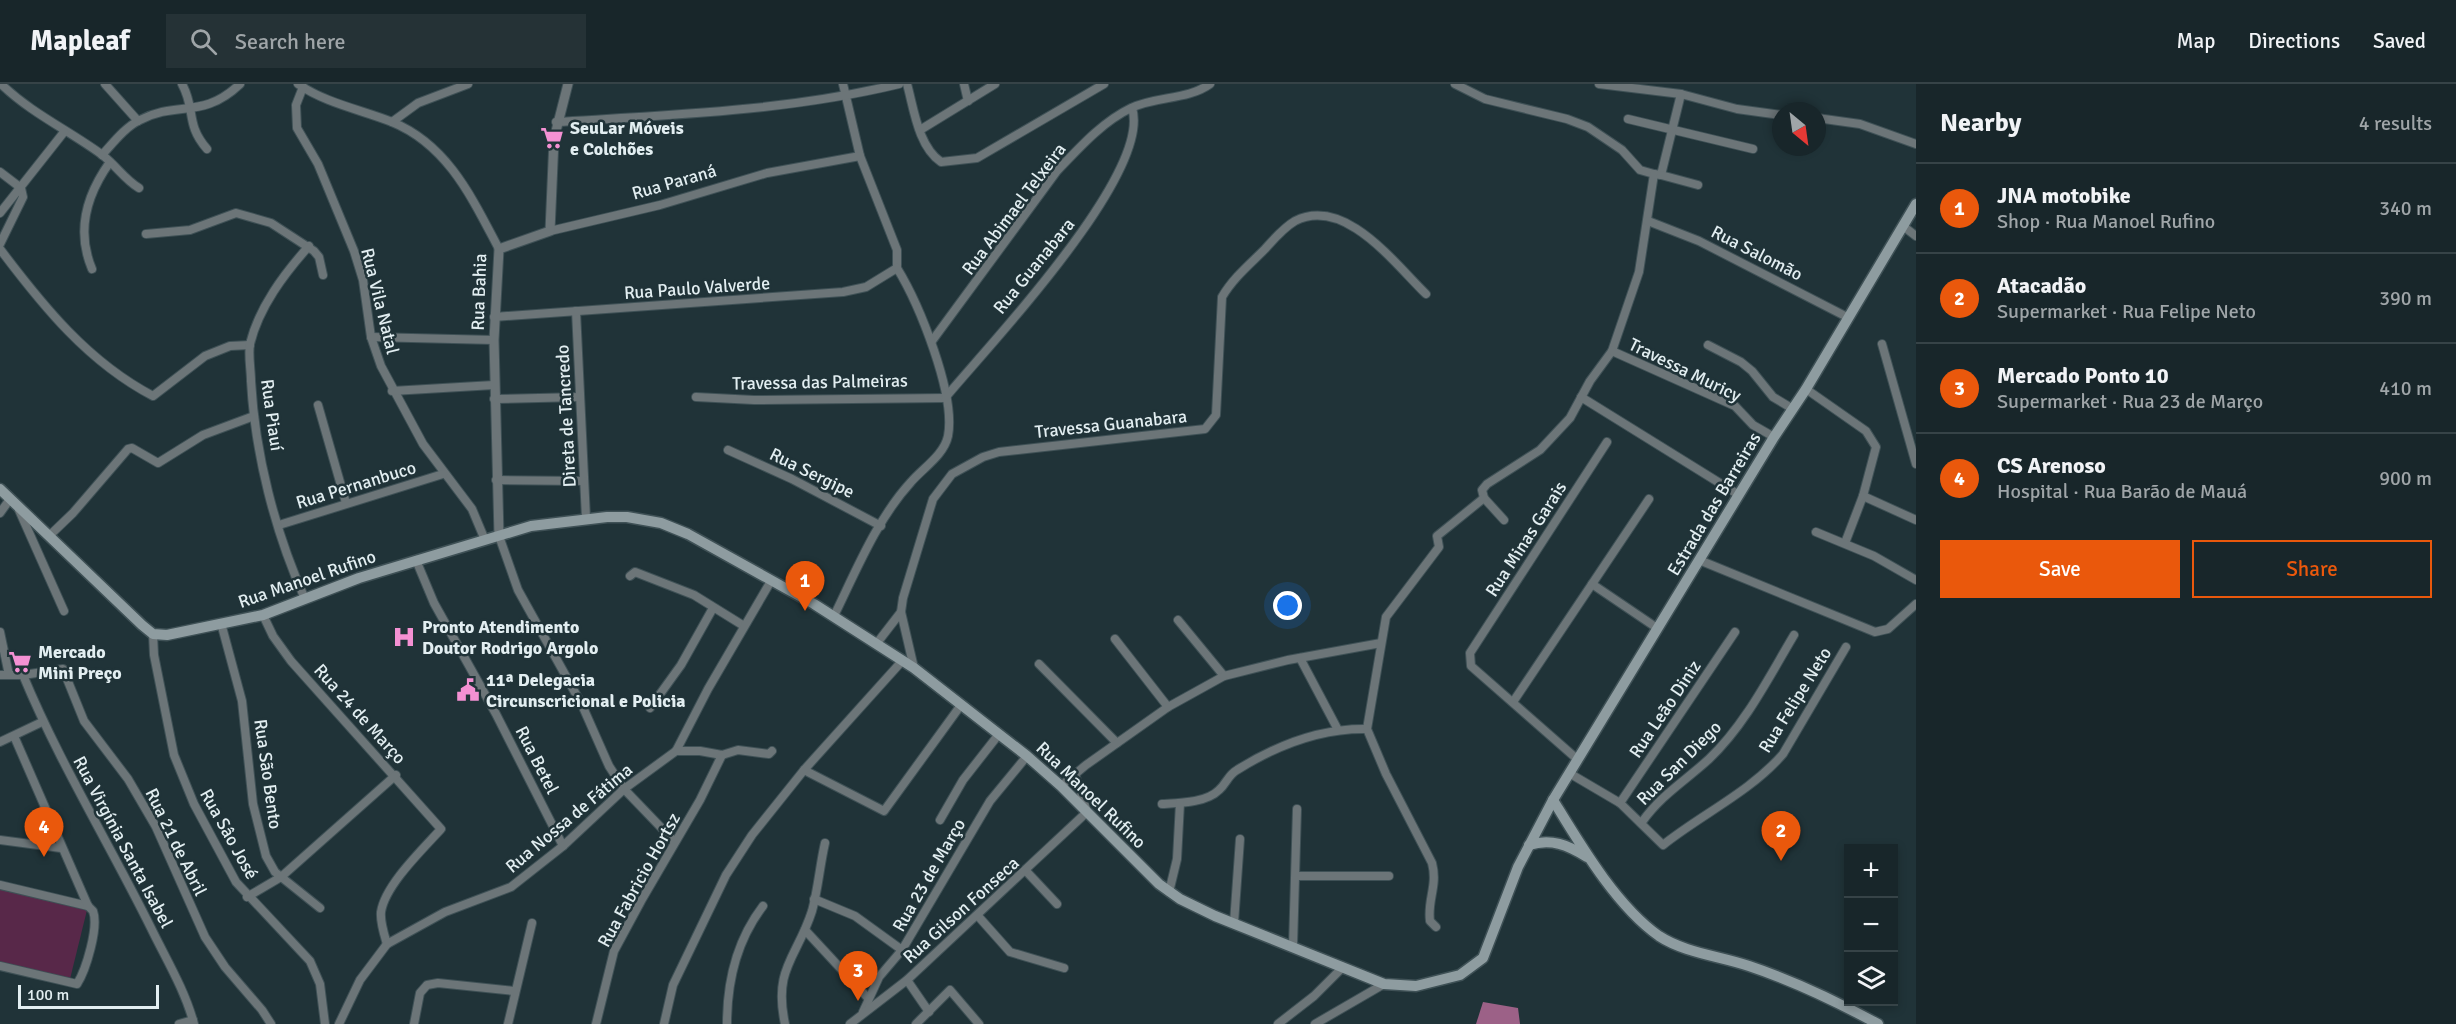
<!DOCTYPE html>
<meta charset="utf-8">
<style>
body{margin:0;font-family:Signika,sans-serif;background:#253236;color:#f1f3f6}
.controls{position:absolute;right:18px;bottom:18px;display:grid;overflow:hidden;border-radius:0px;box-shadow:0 3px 9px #0003}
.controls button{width:54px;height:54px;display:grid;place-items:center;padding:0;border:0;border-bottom:2px solid #364347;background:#18262a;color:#f1f3f6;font:30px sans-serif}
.compass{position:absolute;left:1772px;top:18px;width:54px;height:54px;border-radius:50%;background:#18262a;box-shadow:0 3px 9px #0003;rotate:151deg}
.scale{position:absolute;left:18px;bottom:15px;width:141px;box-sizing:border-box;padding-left:6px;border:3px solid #e2eef1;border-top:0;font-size:16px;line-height:21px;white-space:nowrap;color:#e2eef1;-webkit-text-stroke:4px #203338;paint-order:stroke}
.you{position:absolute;left:1288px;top:522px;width:21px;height:21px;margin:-15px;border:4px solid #fff;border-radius:50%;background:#1a73e8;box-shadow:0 0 0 9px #1a73e833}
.badge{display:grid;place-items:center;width:39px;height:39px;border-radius:50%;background:#ea580c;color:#fff;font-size:20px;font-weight:700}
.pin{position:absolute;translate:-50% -50px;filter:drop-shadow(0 2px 3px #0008)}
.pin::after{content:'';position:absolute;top:32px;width:21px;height:18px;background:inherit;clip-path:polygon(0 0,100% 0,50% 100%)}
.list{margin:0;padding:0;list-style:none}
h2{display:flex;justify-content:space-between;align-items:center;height:78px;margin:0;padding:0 24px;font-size:26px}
h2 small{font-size:20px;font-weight:400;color:#9fa5a8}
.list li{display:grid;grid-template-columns:39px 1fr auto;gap:18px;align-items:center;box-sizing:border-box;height:90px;padding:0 24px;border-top:2px solid #364347}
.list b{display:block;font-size:22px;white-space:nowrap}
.list p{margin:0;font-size:20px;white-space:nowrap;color:#9fa5a8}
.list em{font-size:20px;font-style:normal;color:#9fa5a8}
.actions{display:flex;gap:12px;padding:18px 24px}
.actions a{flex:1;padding:14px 0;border:2px solid #ea580c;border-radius:0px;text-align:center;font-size:21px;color:#ea580c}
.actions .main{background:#ea580c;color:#fff}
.icon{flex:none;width:33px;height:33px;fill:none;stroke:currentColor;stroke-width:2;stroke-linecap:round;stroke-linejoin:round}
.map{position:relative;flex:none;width:1916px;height:940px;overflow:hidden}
header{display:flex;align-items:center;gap:36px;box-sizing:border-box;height:84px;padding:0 30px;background:#18262a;border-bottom:2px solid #364347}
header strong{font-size:28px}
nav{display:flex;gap:33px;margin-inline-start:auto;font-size:21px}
.search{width:420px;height:54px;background:#253236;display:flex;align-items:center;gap:15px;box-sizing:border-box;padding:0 21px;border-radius:0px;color:#9fa5a8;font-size:22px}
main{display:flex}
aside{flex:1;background:#18262a}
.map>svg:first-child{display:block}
.green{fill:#582849}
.water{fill:#9c6187}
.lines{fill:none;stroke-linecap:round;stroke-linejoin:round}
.minor-casing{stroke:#3f5156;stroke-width:10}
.tertiary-casing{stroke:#3f5156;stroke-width:11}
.secondary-casing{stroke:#3f5156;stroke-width:13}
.minor{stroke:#6c7578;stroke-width:8}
.tertiary{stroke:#6c7578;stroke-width:9}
.secondary{stroke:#8e9ca0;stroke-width:10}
.labels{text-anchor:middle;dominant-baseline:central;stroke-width:5;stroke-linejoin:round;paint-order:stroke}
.poi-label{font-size:18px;font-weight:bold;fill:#e2eef1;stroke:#203338;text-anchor:start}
.street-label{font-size:18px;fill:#e2eef1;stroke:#203338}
</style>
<header>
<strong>Mapleaf</strong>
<div class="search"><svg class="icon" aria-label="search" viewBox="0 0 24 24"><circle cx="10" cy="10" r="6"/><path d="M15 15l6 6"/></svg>Search here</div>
<nav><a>Map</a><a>Directions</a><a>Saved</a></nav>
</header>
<main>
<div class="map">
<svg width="1916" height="940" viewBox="0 0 1916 940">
<rect width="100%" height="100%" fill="#203338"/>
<polygon class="green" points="0,800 88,822 70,895 0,878"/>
<polygon class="water" points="1483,918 1518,924 1520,940 1476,940"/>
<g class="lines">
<g class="minor-casing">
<g id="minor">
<path d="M1,0C31,29 68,46 101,70C115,80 124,95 139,104"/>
<polyline points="105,0 138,37"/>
<path d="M182,0C196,25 185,40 207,65"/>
<path d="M298,0C325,19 362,26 392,38C448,61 472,114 499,165"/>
<polyline points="843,0 860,72 897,166 897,184"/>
<path d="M907,0C914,25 918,62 941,78L977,74L1104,0"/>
<polyline points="964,0 968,17"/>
<polyline points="1455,0 1485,15 1567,35 1588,43 1622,66 1640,86 1654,90 1639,188 1612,267 1590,297 1570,334 1540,366 1487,400 1482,406 1484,414 1504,436"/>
<polyline points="1599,0 1681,10 1737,25 1781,31"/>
<polyline points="303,3 296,21 297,44 318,80 354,167 363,196 371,253 381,282 423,360 472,425 485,456"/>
<polyline points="1817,34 1860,40 1916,60"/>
<polyline points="1628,35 1753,65"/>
<polyline points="392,38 418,19 468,0"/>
<path d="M556,38C671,31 787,27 899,0"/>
<polyline points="920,46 995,0"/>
<path d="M102,71C113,59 125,43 140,36C178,16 202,36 240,0"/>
<polyline points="0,88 21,104 23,113 0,160"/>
<polyline points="1654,90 1661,91 1681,10"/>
<polyline points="1661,91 1698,101"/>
<polyline points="0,129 64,48"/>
<polyline points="1648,137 1699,157 1849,234"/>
<polyline points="1903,142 1916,152"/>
<polyline points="550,147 660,121 767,89 860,72"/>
<polyline points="146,150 190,146 236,129 271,139 314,167 319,173 323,191"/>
<path d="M0,165C43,222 88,278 153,312L205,272L230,262L250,261"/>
<path d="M92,185C76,147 87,110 110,78"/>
<polyline points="576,227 586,434"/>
<polyline points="494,233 843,208 866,203 897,184"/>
<polyline points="371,253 494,256"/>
<path d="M932,257L1057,87C1079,64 1102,38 1131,24C1156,12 1188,16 1210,0"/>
<polyline points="1882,260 1916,380"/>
<polyline points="1708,261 1741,278 1752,287 1773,313 1793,325"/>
<polyline points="1612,267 1735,322 1753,341 1774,353"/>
<polyline points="1806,305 1866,347 1876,363 1863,412 1845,459"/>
<polyline points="392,307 494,301"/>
<polyline points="696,313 754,316 945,314"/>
<polyline points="1581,313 1739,411"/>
<path d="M945,314C988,262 1153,89 1132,24"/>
<polyline points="494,315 580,313"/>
<polyline points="318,321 346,419"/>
<polyline points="728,366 792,395 881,442"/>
<polyline points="496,396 584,397"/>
<polyline points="1863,412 1916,436"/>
<polyline points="19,426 64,527"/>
<polyline points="0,429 10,415"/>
<polyline points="279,441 443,390"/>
<polyline points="1816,448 1874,472 1916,496"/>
<polyline points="49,452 73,429 128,365 132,364 158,379 203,351 254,332"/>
<polyline points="499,452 518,506 582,621 609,682 624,705 674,757"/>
<polyline points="416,476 434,519 496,630 563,762"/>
<polyline points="1699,476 1875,548 1888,545 1916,520"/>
<polyline points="630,492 635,488 694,511 744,542"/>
<polyline points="1592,500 1657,544"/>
<path d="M305,515C275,448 255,370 251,297C251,286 248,271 250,260C259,223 284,190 309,162"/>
<path d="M263,531L273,552L291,577L441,745C423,765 385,801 381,828C380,838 384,850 387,860"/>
<path d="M834,532C856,487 877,435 911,398C923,384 944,371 948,352C956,310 919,220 897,184"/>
<polyline points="1178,536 1224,592"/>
<polyline points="221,539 242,617 253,720 266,772 275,788 320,824"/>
<polyline points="0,548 9,591"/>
<polyline points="153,550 154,571 174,671 194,720 236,798 310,877 320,900 325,940"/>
<polyline points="1115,555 1168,623"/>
<polyline points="877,559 901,528"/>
<polyline points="1300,574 1337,644"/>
<polyline points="1039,580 1117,659"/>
<path d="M914,584L901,528L903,514L933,415L952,390L983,373L999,368L1205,345L1216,331L1222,213C1233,194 1250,180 1265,165C1274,155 1283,144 1295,137C1345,112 1394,179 1426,210"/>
<polyline points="0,591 23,591 63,585 84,637 128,695 156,743 205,853 225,883 262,926 271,940"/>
<path d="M23,591C59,678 109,759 151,844C166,875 185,906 194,940"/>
<polyline points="1513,618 1649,415"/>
<polyline points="650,624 681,581 713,524"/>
<polyline points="0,658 42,638"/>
<polyline points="676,667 700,667 722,671 738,666 769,670 772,667"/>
<polyline points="1577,675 1471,582 1470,569 1607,358"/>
<polyline points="804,686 884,727 961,621"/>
<path d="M1569,689L1620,719L1663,761C1702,730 1750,708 1783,670L1846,563"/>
<polyline points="1061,702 1086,681 1168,623 1224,592 1288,576 1381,559"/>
<polyline points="1620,719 1735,548"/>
<path d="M1162,720C1179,719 1206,719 1219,706C1227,699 1228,691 1237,686C1277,661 1320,644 1367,645"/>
<polyline points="940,736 963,696 999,650"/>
<path d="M1642,738C1661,711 1685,697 1709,675C1745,641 1769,593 1794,551"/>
<polyline points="0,756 61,764"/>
<polyline points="1026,787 1057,820"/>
<polyline points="1296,792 1389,792"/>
<polyline points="0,801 88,822"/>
<polyline points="1169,808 1177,775 1180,719"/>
<polyline points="247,813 281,793 396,691"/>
<polyline points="814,815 855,832 902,866"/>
<polyline points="978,832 1010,868 1064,884"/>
<polyline points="1234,839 1240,755"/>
<path d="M1436,843L1430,837C1427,816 1438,802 1432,779L1386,690L1367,645L1386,533L1439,463L1437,452L1484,414"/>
<polyline points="805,846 868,914"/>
<polyline points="1293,862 1297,725"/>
<path d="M0,882L77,900C86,886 99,843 93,827L88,822L14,652"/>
<polyline points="907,896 929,928"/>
<polyline points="863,928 879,893 902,866 990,717 1027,672"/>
<polyline points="179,940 193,936"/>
<polyline points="339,940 360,896 387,860 445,828 511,803 563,762 624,705 676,667 708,605 771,497"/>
<polyline points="414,940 420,909 427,901 438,899 514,907"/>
<polyline points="508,940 532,839"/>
<polyline points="596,940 614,867 641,817 700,716 722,671"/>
<polyline points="664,940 673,901 726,791 752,751 804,686 903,576"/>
<path d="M727,940C727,898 737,856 763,822"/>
<path d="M785,940C773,884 797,874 812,827C818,806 820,780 825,759"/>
<polyline points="850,940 907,896 1087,728 1075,690"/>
<polyline points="916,940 950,906 979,940"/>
<polyline points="1278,940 1314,912 1343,883"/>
<polyline points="1315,940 1384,900"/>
</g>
</g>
<g class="tertiary-casing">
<polyline id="tertiary" points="499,452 494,256 499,165 550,147 554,55 568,0"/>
</g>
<g class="secondary-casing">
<g id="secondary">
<polyline points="0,405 142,541 153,550 167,551 263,531 359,494 531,442 607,433 627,433 661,439 688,450 814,520 914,584 1027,672 1061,702 1159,800 1180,815 1215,832 1384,900 1416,902 1460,891 1483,874 1518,783 1553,716 1774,353 1806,305 1916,120"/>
<path d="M1553,716C1580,760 1616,822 1659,852C1685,869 1720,872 1749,882C1794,897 1836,917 1878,940"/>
<path d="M1529,761C1551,754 1568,761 1587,773"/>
</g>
</g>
<use href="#minor" class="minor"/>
<use href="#tertiary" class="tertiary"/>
<use href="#secondary" class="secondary"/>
</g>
<defs>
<g id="supermarket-bare" transform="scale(1.8)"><path d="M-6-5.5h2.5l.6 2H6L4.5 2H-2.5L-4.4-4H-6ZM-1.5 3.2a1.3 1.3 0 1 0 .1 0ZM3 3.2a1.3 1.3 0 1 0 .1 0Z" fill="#f491d3" stroke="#203338" stroke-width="2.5" paint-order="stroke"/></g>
<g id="hospital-bare" transform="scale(1.8)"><path d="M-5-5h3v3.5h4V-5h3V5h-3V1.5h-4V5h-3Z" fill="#f491d3" stroke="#203338" stroke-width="2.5" paint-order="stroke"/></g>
<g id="civic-bare" transform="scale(1.8)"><path d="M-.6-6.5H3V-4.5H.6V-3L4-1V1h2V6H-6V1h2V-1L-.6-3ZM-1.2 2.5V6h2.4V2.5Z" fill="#f491d3" stroke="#203338" stroke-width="2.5" paint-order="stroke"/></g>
</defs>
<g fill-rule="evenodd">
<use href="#supermarket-bare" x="552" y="54"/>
<use href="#hospital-bare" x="404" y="553"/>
<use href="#supermarket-bare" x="20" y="578"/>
<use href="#civic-bare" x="468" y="606"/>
</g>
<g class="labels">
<g class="poi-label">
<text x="570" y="44">SeuLar Móveis<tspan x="570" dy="21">e Colchões</tspan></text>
<text x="422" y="543">Pronto Atendimento<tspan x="422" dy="21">Doutor Rodrigo Argolo</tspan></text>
<text x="38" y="568">Mercado<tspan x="38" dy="21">Mini Preço</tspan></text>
<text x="486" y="596">11ª Delegacia<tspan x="486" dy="21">Circunscricional e Policia</tspan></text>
</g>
<g class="street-label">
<text transform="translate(674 98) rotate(-16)">Rua Paraná</text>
<text transform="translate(1014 125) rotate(-53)">Rua Abimael Telxeira</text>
<text transform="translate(1757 169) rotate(27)">Rua Salomão</text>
<text transform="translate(1034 182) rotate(-51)">Rua Guanabara</text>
<text transform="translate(697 204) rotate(-4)">Rua Paulo Valverde</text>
<text transform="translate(479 208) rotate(-88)">Rua Bahia</text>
<text transform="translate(380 217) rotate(76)">Rua Vila Natal</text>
<text transform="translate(1685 286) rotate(26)">Travessa Muricy</text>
<text transform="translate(820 298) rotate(-1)">Travessa das Palmeiras</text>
<text transform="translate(272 331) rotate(82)">Rua Piauí</text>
<text transform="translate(566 332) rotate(-93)">Direta de Tancredo</text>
<text transform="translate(1111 340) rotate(-6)">Travessa Guanabara</text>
<text transform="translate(812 389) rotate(26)">Rua Sergipe</text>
<text transform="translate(356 401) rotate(-17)">Rua Pernanbuco</text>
<text transform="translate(1714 420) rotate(-59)">Estrada das Barreiras</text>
<text transform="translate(1526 455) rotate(-57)">Rua Minas Garais</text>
<text transform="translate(307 495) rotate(-19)">Rua Manoel Rufino</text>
<text transform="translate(1795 616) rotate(-58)">Rua Felipe Neto</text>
<text transform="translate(1665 625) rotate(-56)">Rua Leão Diniz</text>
<text transform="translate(360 630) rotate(48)">Rua 24 de Março</text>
<text transform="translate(537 676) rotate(63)">Rua Betel</text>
<text transform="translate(1679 679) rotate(-45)">Rua San Diego</text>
<text transform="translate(268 690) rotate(82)">Rua São Bento</text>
<text transform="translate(1091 711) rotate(44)">Rua Manoel Rufino</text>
<text transform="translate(569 734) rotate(-40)">Rua Nossa de Fátima</text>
<text transform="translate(229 750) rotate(61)">Rua Sâo José</text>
<text transform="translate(123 758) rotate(62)">Rua Virgínia Santa Isabel</text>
<text transform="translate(176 758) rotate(64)">Rua 21 de Abril</text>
<text transform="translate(929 791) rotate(-60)">Rua 23 de Março</text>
<text transform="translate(639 796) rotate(-61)">Rua Fabricio Hortsz</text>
<text transform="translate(961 826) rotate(-42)">Rua Gilson Fonseca</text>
</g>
</g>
</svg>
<div class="controls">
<button>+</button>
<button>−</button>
<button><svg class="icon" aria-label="layers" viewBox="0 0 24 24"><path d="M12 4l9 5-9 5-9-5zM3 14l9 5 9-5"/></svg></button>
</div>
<svg class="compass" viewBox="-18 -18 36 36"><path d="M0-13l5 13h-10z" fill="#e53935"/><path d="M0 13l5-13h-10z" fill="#9fa5a8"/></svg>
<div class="scale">100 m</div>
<div class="you"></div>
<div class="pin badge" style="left:805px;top:527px">1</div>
<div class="pin badge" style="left:1781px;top:777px">2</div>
<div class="pin badge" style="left:858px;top:917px">3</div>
<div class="pin badge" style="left:44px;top:773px">4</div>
</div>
<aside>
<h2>Nearby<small>4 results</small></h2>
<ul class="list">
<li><span class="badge">1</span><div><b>JNA motobike</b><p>Shop · Rua Manoel Rufino</p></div><em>340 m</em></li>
<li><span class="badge">2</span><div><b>Atacadão</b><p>Supermarket · Rua Felipe Neto</p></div><em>390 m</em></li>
<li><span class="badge">3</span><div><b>Mercado Ponto 10</b><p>Supermarket · Rua 23 de Março</p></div><em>410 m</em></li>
<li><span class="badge">4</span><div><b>CS Arenoso</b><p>Hospital · Rua Barão de Mauá</p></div><em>900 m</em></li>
</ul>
<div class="actions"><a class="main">Save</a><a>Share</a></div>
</aside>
</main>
